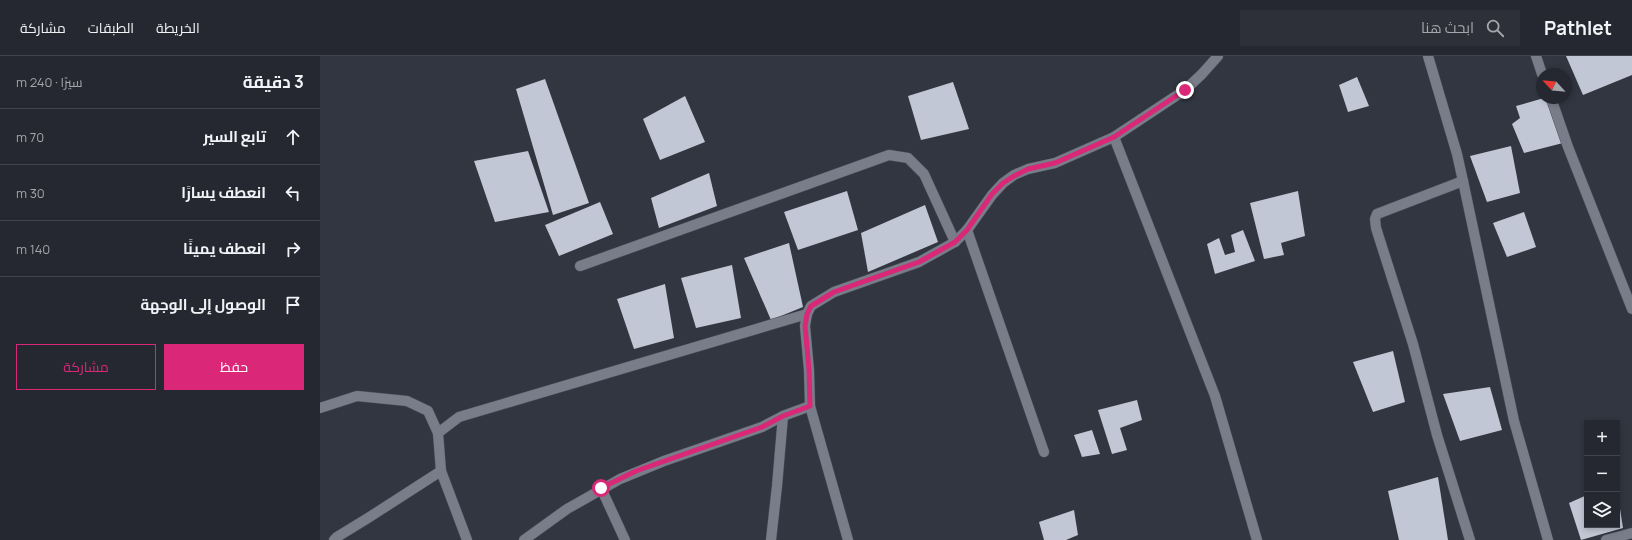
<!DOCTYPE html>
<html lang="ar">
<meta charset="utf-8">
<style>
body{margin:0;font-family:Manrope,Cairo,sans-serif;background:#2d3038;color:#f1f3f6;direction:rtl}
.controls{position:absolute;right:12px;bottom:12px;display:grid;overflow:hidden;border-radius:0px;box-shadow:0 2px 6px #0003}
.controls button{width:36px;height:36px;display:grid;place-items:center;padding:0;border:0;border-bottom:1px solid #42444c;background:#252830;color:#f1f3f6;font:20px sans-serif}
.compass{position:absolute;left:1216px;top:12px;width:36px;height:36px;border-radius:50%;background:#252830;box-shadow:0 2px 6px #0003;rotate:296deg}
.stop{position:absolute;width:12px;height:12px;margin:-9px;border:3px solid #db2777;border-radius:50%;background:#fff}
.stop.end{background:#db2777;border-color:#fff;box-shadow:0 1px 4px #0008}
.list{margin:0;padding:0;list-style:none}
h2{display:flex;justify-content:space-between;align-items:center;height:52px;margin:0;padding:0 16px;font-size:17px}
h2 small{font-size:13px;font-weight:400;color:#a3a6ab}
.list li{display:grid;grid-template-columns:26px 1fr auto;gap:12px;align-items:center;box-sizing:border-box;height:56px;padding:0 16px;border-top:1px solid #42444c}
.list b{display:block;font-size:15px;white-space:nowrap}
.list em{font-size:13px;font-style:normal;color:#a3a6ab}
.actions{display:flex;gap:8px;padding:12px 16px}
.actions a{flex:1;padding:9px 0;border:1px solid #db2777;border-radius:0px;text-align:center;font-size:14px;color:#db2777}
.actions .main{background:#db2777;color:#fff}
.icon{flex:none;width:22px;height:22px;fill:none;stroke:currentColor;stroke-width:2;stroke-linecap:round;stroke-linejoin:round}
.map{position:relative;flex:none;width:1312px;height:484px;overflow:hidden;direction:ltr}
header{display:flex;align-items:center;gap:24px;box-sizing:border-box;height:56px;padding:0 20px;background:#252830;border-bottom:1px solid #42444c}
header strong{font-size:19px}
nav{display:flex;gap:22px;margin-inline-start:auto;font-size:14px}
.search{width:280px;height:36px;background:#2d3038;display:flex;align-items:center;gap:10px;box-sizing:border-box;padding:0 14px;border-radius:0px;color:#a3a6ab;font-size:15px}
main{display:flex}
aside{flex:1;background:#252830}
.map>svg:first-child{display:block}
.building{fill:#c1c7d4}
.lines{fill:none;stroke-linecap:round;stroke-linejoin:round}
.street-casing{stroke:#4e515b;stroke-width:11}
.street{stroke:#787d89;stroke-width:10}
.route{stroke:#db2777;stroke-width:5}
</style>
<header>
<strong>Pathlet</strong>
<div class="search"><svg class="icon" aria-label="search" viewBox="0 0 24 24"><circle cx="10" cy="10" r="6"/><path d="M15 15l6 6"/></svg>ابحث هنا</div>
<nav><a>الخريطة</a><a>الطبقات</a><a>مشاركة</a></nav>
</header>
<main>
<div class="map">
<svg width="1312" height="484" viewBox="0 0 1312 484">
<rect width="100%" height="100%" fill="#313640"/>
<g class="building">
<polygon points="1246,0 1312,0 1312,19 1263,39"/>
<polygon points="1037,21 1049,50 1028,56 1019,29"/>
<polygon points="225,23 269,147 233,159 196,33"/>
<polygon points="633,26 649,73 601,84 588,40"/>
<polygon points="365,40 385,86 340,104 323,63"/>
<polygon points="1224,42 1227,42 1243,87 1204,97 1192,68 1200,62 1196,50"/>
<polygon points="1191,90 1200,137 1167,146 1150,100"/>
<polygon points="208,95 229,156 175,166 154,105"/>
<polygon points="389,117 397,150 339,172 331,142"/>
<polygon points="527,135 538,174 478,194 464,156"/>
<polygon points="978,135 985,180 961,187 964,199 944,203 930,147"/>
<polygon points="280,146 293,178 239,200 225,169"/>
<polygon points="605,149 618,186 548,216 541,177"/>
<polygon points="1204,156 1216,191 1187,201 1173,167"/>
<polygon points="923,174 935,205 895,218 887,188 899,182 905,199 915,196 911,179"/>
<polygon points="469,187 483,251 451,264 424,202"/>
<polygon points="412,209 421,262 376,272 361,222"/>
<polygon points="345,228 354,282 314,293 297,243"/>
<polygon points="1073,295 1085,346 1053,356 1033,306"/>
<polygon points="1170,331 1182,374 1140,385 1123,338"/>
<polygon points="817,344 822,364 800,372 807,394 792,398 778,354"/>
<polygon points="772,374 780,398 762,401 754,379"/>
<polygon points="1118,421 1128,484 1079,484 1068,435"/>
<polygon points="1267,439 1267,469 1297,469 1298,440 1303,472 1261,484 1249,447"/>
<polygon points="754,454 758,479 746,484 724,484 719,466"/>
</g>
<g class="lines">
<g class="street-casing">
<g id="street">
<polyline points="1108,0 1137,98 1143,125 1057,158 1055,163 1056,172 1093,288 1117,379 1150,484"/>
<polyline points="1216,0 1222,18"/>
<polyline points="1231,42 1248,91 1312,253"/>
<polyline points="794,81 895,340 937,484"/>
<polyline points="1143,125 1194,365 1228,484"/>
<polyline points="647,174 724,396"/>
<polyline points="260,210 569,99 588,102 604,118 635,186"/>
<polyline points="0,352 37,340 87,345 108,355 118,377"/>
<polyline points="281,432 305,484"/>
<polyline points="14,484 17,481 48,462 121,415"/>
<polyline points="147,484 121,415 118,377 139,361 487,258"/>
<polyline points="204,484 247,453 300,423 344,405 442,371 463,360 490,350"/>
<polyline points="451,484 457,430 463,360"/>
<polyline points="528,484 490,350 489,314 485,270 487,258 491,250 514,236 599,206 635,186 647,174 672,139 683,127 694,119 708,113 735,107 794,81 865,34 882,18 898,0"/>
<polyline points="1286,484 1312,477"/>
</g>
</g>
<use href="#street" class="street"/>
</g>
<g class="lines">
<polyline class="route" points="281,432 316,415 442,371 463,360 490,350 489,314 485,270 487,258 491,250 514,236 599,206 635,186 647,174 672,138 683,127 694,120 708,113 735,107 794,81 865,34"/>
</g>
</svg>
<div class="controls">
<button>+</button>
<button>−</button>
<button><svg class="icon" aria-label="layers" viewBox="0 0 24 24"><path d="M12 4l9 5-9 5-9-5zM3 14l9 5 9-5"/></svg></button>
</div>
<svg class="compass" viewBox="-18 -18 36 36"><path d="M0-13l5 13h-10z" fill="#e53935"/><path d="M0 13l5-13h-10z" fill="#a3a6ab"/></svg>
<div class="stop" style="left:281px;top:432px"></div>
<div class="stop end" style="left:865px;top:34px"></div>
</div>
<aside>
<h2>3 دقيقة<small>سيرًا · 240 m</small></h2>
<ul class="list">
<li><svg class="icon" aria-label="ahead" viewBox="0 0 24 24"><path d="M12 20V5M6 11l6-6 6 6"/></svg><div><b>تابع السير</b></div><em>70 m</em></li>
<li><svg class="icon" aria-label="left" viewBox="0 0 24 24"><path d="M17 20v-9H6M10 6l-5 5 5 5"/></svg><div><b>انعطف يسارًا</b></div><em>30 m</em></li>
<li><svg class="icon" aria-label="right" viewBox="0 0 24 24"><path d="M7 20v-9h11M14 6l5 5-5 5"/></svg><div><b>انعطف يمينًا</b></div><em>140 m</em></li>
<li><svg class="icon" aria-label="arrive" viewBox="0 0 24 24"><path d="M6 21V4h12l-3 4 3 4H6"/></svg><div><b>الوصول إلى الوجهة</b></div></li>
</ul>
<div class="actions"><a class="main">حفظ</a><a>مشاركة</a></div>
</aside>
</main>
